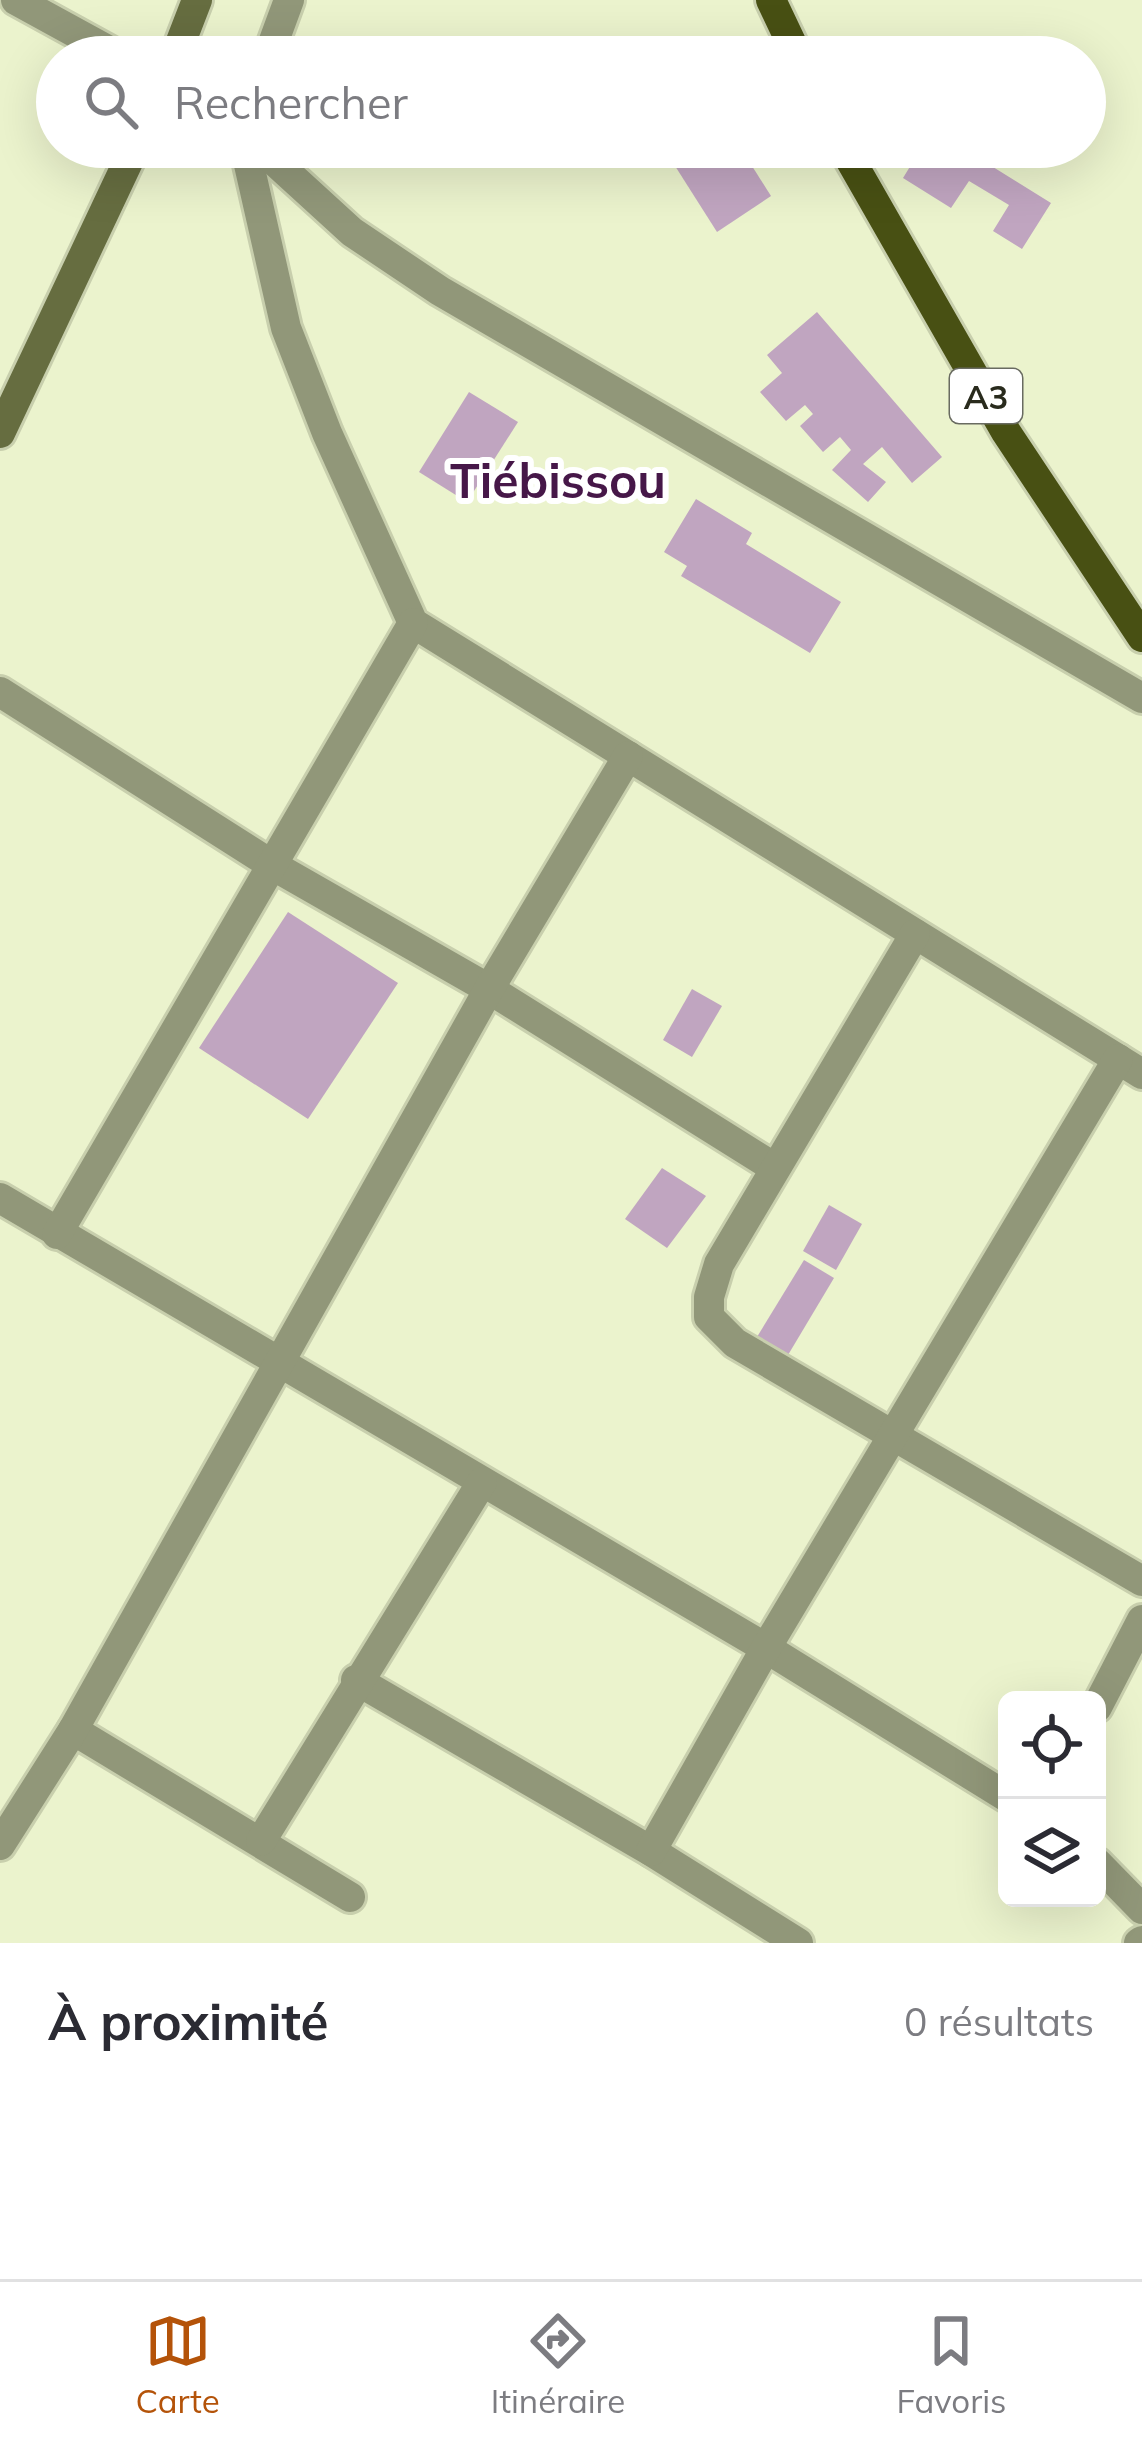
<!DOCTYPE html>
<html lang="fr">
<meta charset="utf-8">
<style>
body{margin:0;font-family:Mulish,sans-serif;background:#f2f2f3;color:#2b2b33}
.controls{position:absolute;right:36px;bottom:36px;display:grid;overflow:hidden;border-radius:18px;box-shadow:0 12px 48px #0002}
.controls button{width:108px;height:108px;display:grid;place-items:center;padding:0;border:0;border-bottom:3px solid #e1e1e2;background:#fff;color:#2b2b33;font:60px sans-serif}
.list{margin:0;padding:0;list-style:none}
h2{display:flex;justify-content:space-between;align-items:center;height:156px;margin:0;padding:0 48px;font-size:51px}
h2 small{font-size:39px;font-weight:400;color:#7c7c81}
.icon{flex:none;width:66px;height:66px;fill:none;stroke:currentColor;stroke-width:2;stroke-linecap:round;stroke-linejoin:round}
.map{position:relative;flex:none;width:1142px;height:1943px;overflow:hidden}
.search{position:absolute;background:#fff;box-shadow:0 12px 48px #0002;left:36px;right:36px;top:36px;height:132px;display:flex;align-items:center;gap:30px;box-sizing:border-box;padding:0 42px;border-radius:66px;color:#7c7c81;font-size:45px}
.sheet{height:336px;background:#fff}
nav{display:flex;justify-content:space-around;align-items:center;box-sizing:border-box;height:168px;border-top:3px solid #e1e1e2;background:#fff;font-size:33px;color:#7c7c81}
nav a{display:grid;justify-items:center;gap:6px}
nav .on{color:#b45309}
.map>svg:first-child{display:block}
.building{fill:#c0a5c0}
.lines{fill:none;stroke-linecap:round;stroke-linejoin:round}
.street-casing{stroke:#c8cfad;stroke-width:36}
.secondary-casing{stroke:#c8cfad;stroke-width:36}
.primary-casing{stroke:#c8cfad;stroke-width:36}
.street{stroke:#919779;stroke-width:30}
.secondary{stroke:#666d40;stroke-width:30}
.primary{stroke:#485013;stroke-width:30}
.labels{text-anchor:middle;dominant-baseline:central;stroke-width:12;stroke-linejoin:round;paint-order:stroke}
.shield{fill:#fff;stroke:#696b61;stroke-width:3}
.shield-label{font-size:33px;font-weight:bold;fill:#292b1d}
.district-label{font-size:48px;font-weight:bold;fill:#461748;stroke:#fff}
</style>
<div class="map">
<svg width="1142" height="1943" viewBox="0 0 1142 1943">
<rect width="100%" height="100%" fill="#ebf3cd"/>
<g class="building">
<polygon points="663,147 740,147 771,196 717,232"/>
<polygon points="922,147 994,147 985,162 1051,203 1022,249 993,231 1009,205 969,181 951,208 903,178"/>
<polygon points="817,312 942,457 912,483 882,447 863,464 886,482 868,502 832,470 851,450 840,437 823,452 800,426 813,414 805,405 786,421 760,392 782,373 767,355"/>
<polygon points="469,392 518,422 467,502 419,472"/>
<polygon points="696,499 752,533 746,544 841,602 810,653 681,576 687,566 664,552"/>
<polygon points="288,912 398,983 308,1119 199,1048"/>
<polygon points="692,989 722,1006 692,1057 663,1040"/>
<polygon points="662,1168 706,1196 667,1248 625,1219"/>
<polygon points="829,1205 862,1224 836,1270 803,1251"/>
<polygon points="804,1260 834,1278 788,1355 757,1337"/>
</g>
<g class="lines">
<g class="street-casing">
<g id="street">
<polyline points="16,0 120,57"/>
<polyline points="268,57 289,0"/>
<polyline points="245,147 286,328 327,433 413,623 1142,1074"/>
<polyline points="259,147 352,232 440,291 1142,698"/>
<polyline points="0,692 272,865 489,989 775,1168"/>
<polyline points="915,934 719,1264 709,1297 709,1317 735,1343 1142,1581"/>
<polyline points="0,1198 766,1648 1007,1797"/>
<polyline points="57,1234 413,623"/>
<polyline points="356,1680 651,1851 798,1943"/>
<polyline points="1097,1707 1142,1620"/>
<polyline points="73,1730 350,1897"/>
<polyline points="261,1841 482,1482"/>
<polyline points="0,1845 73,1730 489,989 628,756"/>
<polyline points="651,1851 766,1648 1118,1059"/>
<polyline points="1097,1863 1142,1909"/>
<polyline points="1139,1943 1142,1941"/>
</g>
</g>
<g class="secondary-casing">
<g id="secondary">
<polyline points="175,57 197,0"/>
<polyline points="0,433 135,147"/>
</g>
</g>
<g class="primary-casing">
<g id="primary">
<polyline points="771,0 798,57"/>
<polyline points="843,147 1006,432 1142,637"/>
</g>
</g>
<use href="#street" class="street"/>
<use href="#secondary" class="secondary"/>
<use href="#primary" class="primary"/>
</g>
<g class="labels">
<rect class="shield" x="950" y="369" width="72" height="54" rx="9"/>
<g class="shield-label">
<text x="986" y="396">A3</text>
</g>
<g class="district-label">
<text x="558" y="480">Tiébissou</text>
</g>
</g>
</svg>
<div class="controls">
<button><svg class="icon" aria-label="locate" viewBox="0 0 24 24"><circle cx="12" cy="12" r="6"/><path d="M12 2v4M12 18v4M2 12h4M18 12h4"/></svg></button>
<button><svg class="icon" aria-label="layers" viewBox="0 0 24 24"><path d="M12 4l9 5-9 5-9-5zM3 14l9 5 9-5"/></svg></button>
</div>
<div class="search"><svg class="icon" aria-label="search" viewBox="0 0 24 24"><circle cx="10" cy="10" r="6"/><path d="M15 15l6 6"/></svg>Rechercher</div>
</div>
<section class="sheet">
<h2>À proximité<small>0 résultats</small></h2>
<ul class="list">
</ul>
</section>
<nav>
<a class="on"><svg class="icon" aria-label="map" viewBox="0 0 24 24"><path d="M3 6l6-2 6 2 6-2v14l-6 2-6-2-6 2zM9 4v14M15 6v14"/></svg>Carte</a>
<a><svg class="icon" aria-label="directions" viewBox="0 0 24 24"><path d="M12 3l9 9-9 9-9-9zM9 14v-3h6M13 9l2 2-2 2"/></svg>Itinéraire</a>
<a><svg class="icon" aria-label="saved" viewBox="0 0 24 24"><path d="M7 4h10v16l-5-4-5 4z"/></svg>Favoris</a>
</nav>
